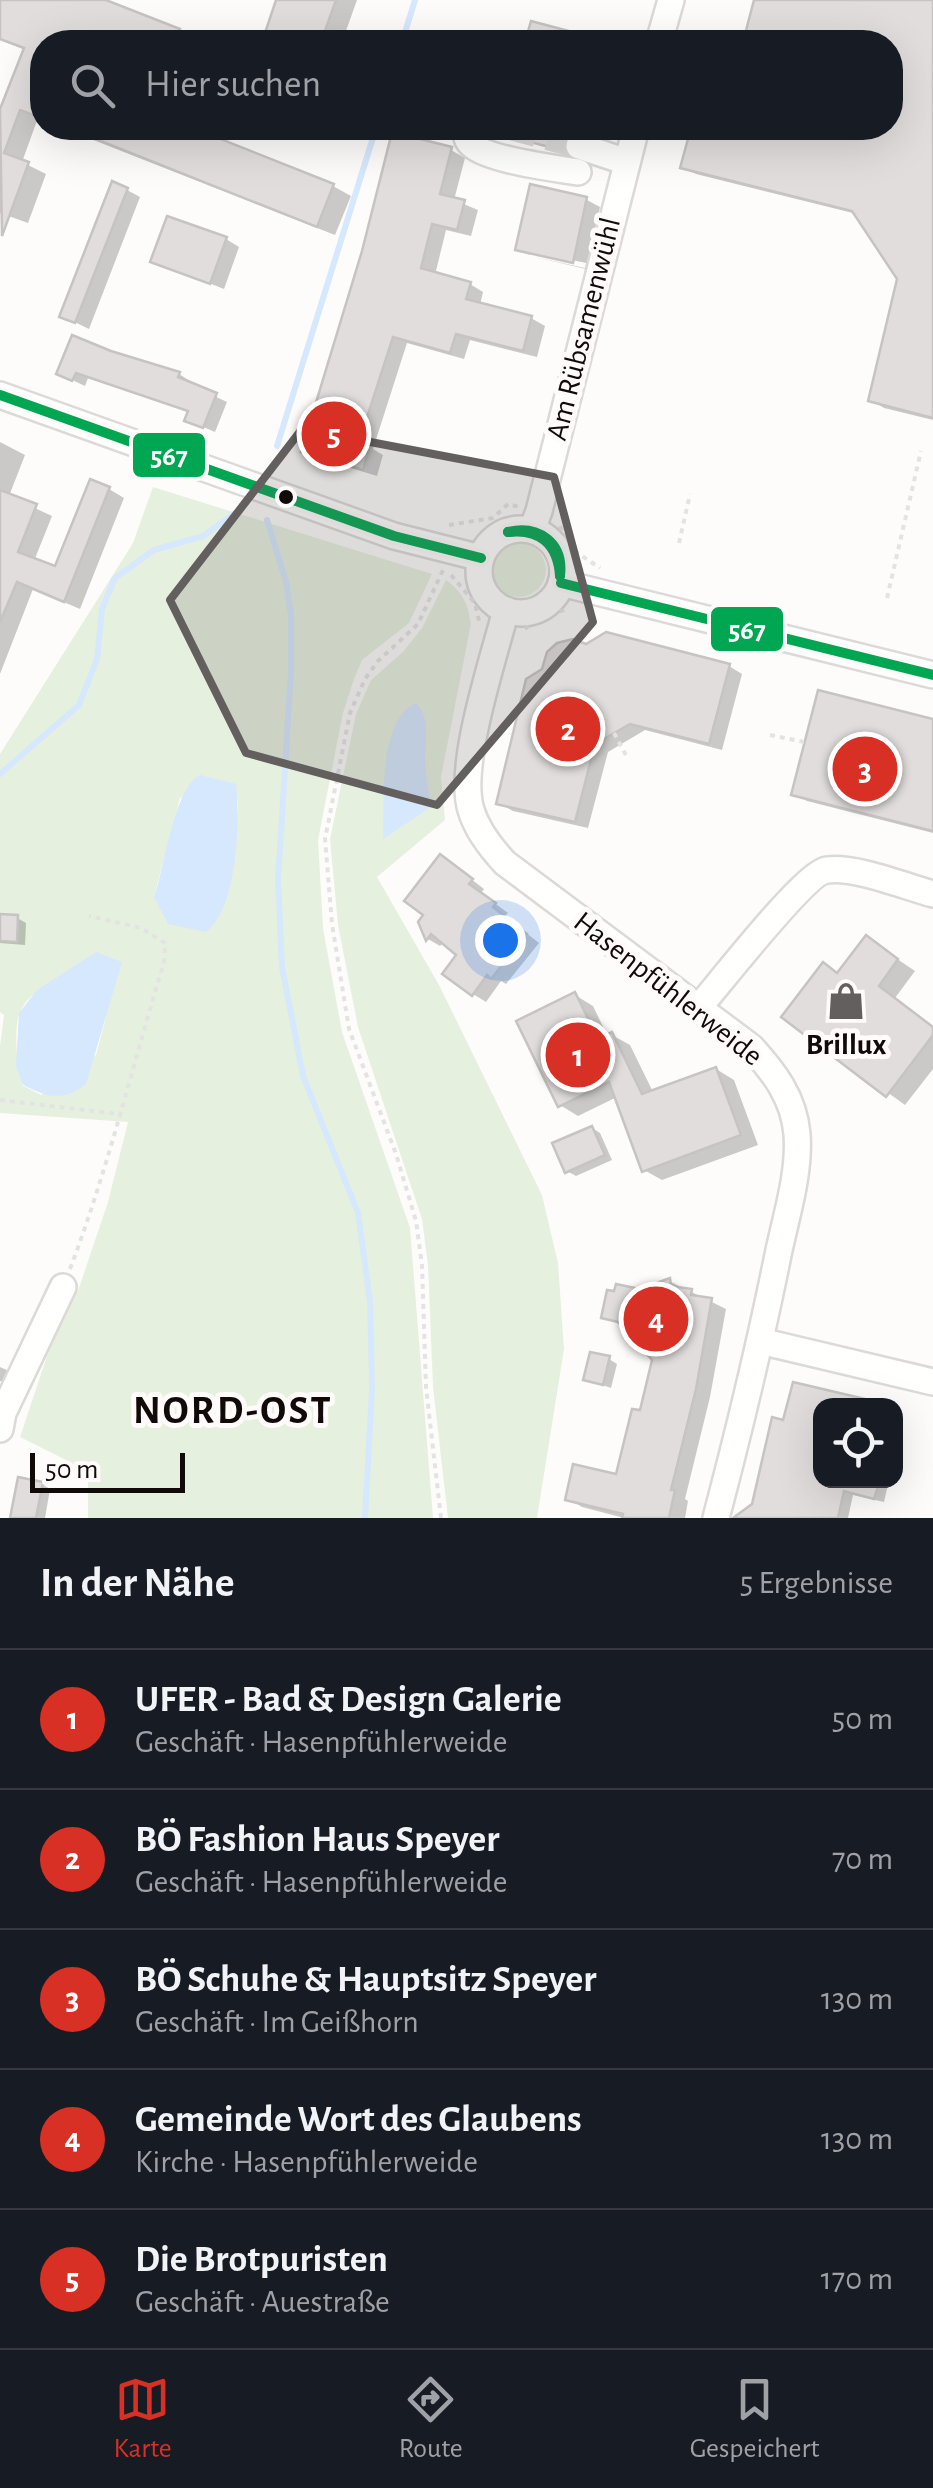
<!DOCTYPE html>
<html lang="de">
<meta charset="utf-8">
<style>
body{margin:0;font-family:"Alegreya Sans",sans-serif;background:#242831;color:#f1f3f6}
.controls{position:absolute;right:30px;bottom:30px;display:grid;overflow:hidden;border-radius:20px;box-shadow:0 10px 40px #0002}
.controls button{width:90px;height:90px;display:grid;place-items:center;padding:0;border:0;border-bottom:2px solid #363941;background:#171b24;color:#f1f3f6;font:50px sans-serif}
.scale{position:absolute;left:30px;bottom:25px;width:155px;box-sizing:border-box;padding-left:10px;border:5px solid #100b09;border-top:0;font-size:28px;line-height:35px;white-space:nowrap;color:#100b09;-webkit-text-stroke:8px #fefbfa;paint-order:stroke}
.you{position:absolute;left:500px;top:940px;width:35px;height:35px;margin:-25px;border:8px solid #fff;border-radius:50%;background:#1a73e8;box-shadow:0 0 0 15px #1a73e833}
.badge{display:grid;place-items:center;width:65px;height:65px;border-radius:50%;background:#d93025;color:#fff;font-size:32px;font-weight:700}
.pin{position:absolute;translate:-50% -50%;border:5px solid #fff;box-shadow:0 2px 10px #0006}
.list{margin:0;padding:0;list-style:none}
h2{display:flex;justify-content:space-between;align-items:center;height:130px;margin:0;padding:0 40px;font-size:42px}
h2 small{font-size:32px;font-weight:400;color:#9ea1a6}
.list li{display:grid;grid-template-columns:65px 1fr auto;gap:30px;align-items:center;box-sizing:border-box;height:140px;padding:0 40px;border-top:2px solid #363941}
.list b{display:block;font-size:38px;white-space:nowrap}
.list p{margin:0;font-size:32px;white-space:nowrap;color:#9ea1a6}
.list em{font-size:32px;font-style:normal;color:#9ea1a6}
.icon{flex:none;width:55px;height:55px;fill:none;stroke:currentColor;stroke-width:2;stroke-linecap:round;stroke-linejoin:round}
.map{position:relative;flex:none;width:933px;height:1518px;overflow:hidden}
.search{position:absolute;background:#171b24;box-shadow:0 10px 40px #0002;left:30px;right:30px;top:30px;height:110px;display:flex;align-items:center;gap:25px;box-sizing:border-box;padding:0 35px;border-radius:40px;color:#9ea1a6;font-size:38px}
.sheet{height:830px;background:#171b24}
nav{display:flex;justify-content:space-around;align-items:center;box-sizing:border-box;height:140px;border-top:2px solid #363941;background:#171b24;font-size:28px;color:#9ea1a6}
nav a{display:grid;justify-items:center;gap:5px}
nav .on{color:#d93025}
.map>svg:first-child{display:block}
.green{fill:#e6f0de;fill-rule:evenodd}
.water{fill:#d6e8fd}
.shadow{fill:#0003}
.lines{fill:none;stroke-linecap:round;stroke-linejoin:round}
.stream{stroke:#d6e8fd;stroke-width:6}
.building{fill:#e0dddc;stroke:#c7c3c2;stroke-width:2.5}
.minor-tunnel{stroke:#d9d8d7;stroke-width:25;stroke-dasharray:25 12;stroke-linecap:butt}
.minor-casing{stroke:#dcd9d7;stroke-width:30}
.path{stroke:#e4e3e3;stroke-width:4;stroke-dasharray:5 5;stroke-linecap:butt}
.minor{stroke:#fffffe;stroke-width:25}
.bus-1-casing{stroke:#fefbfa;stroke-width:18}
.bus-1{stroke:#00a651;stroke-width:10}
.marked{fill:#635f5e;fill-opacity:0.2;stroke:#635f5e;stroke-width:8;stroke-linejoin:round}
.bus-dot{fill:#100b09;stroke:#fefbfa;stroke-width:4}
.labels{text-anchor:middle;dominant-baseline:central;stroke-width:10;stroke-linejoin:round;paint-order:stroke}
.street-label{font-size:30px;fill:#100b09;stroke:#fefbfa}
.poi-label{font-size:30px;font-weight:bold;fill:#100b09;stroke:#fefbfa}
.district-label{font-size:40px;font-weight:bold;letter-spacing:2.5px;fill:#100b09;stroke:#fefbfa}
.line-badge{stroke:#fefbfa;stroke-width:4}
.badge-label{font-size:28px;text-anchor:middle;font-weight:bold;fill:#fff}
</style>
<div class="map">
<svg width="933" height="1518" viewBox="0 0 933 1518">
<rect width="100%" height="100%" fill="#fdfcfb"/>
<g class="green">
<path d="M153,487L432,574L409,623L362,660L354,679L343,713L318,840L323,928L342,1032L410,1228L433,1518H88V1471L20,1437L50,1347L79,1288L108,1202L128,1122L0,1113V1046L4,1015L0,1012V754L133,543ZM235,784L238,806L231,883L154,897L180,798ZM56,980L106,1017L96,1055L41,1095L22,1085C17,1068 13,1028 20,1012C27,996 42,987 56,980Z"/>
<circle cx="519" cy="570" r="27"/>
<path d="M446,580C463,592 468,604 471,624L441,777L445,820L377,877L439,985L542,1195L558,1263L564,1349L537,1518H448L433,1387L428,1265L422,1219L358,1027L338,925L330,839L356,714L371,680L403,652L422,628Z"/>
</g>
<g class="water">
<path d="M416,703C431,719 425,738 425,758C425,774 429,791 431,807L383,839C384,804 378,719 416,703Z"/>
<path d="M200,775L236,784C240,822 238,908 206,932L168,924L154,897C165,868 173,789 200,775Z"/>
<path d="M96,952L122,962L86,1084C63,1102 47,1098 22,1084L16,1066L19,1013L37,990Z"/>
</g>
<g class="shadow">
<polygon points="0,0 99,0 196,41 42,42 42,119 38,118 22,162 46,174 28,223 0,213 0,117 26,50 0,40"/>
<polygon points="279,0 357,0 342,42 286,42 268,32"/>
<polygon points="756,0 933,0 933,420 884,408 871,400 899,278 857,214 696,174 683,167 694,128 890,128 890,42 746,42"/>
<polygon points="532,24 604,42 528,42"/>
<polygon points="63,128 186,128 333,186 351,196 335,235"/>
<polygon points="488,128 535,128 575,141 572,154"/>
<polygon points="451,150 465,158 454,200 478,210 471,236 446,230 435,275 470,284 483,292 480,305 531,318 545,326 537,357 470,340 464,359 407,343 373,449 383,455 377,476 318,458 304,450"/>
<polygon points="531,187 587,200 600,207 586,269 530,256 585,268 586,263 529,251 529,255 518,249"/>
<polygon points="127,190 140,197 89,329 62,316"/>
<polygon points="226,239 239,247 224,289 153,261"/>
<polygon points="74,338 179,374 190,381 189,384 227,402 215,432 187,420 190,412 88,378 85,386 70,379"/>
<polygon points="0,442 25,455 9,496 52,516 34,561 56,569 109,489 124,498 80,609 33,589 0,674"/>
<polygon points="586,646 729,666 742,674 722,750 645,730 608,752 588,828 513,811 499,803"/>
<polygon points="933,722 933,833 807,801 794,793"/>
<polygon points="453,865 484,889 481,893 508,913 505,916 539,943 506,984 501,981 486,1002 473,994 460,954 444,942 440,946 428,939 421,923"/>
<polygon points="0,917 17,918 26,923 25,945 0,943"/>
<polygon points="866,938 915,971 895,998 933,1026 933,1069 905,1105 784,1017 823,965 839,974"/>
<polygon points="575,995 593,1006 608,1037 612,1035 630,1045 653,1092 716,1069 734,1080 758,1145 662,1180 644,1170 617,1097 578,1116 560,1105"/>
<polygon points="592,1128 600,1133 612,1160 576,1176 567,1171"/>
<polygon points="669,1281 726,1309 710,1397 685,1499 688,1501 685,1518 624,1518 582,1507 567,1498 618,1478 641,1413 654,1359 626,1327 604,1317 640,1291"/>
<polygon points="609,1359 617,1364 611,1388 585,1379"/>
<polygon points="0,1367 9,1371 4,1382 0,1381"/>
<polygon points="795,1385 880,1406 820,1406 820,1480 889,1480 884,1502 853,1495 848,1518 750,1518 785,1423"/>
<polygon points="42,1484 50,1489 45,1518 15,1518"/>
</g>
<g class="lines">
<g class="stream">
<polyline points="402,42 415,0"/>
<polyline points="277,446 376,128"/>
<polyline points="267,520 286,582 291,616 291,672 278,880 282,967 303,1076 358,1213 370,1302 372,1388 365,1518"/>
<polyline points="0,774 79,705 97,659 102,609 115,578 154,550 203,536 238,511"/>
</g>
</g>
<g class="building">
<polygon points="0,0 106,0 180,29 174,42 42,42 42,118 20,110 4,153 29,162 2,236 0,109 24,48 0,39"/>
<polygon points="276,0 336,0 321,42 292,42 265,33"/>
<polygon points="754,0 933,0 933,418 868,401 897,279 852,211 680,168 691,128 890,128 890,42 743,42"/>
<polygon points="531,21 591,37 590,42 525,42"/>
<polygon points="68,128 193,128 334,184 317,227"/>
<polygon points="498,128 544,128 568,134 563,142 564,151 497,133"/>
<polygon points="392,132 452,147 440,194 465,200 457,230 432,224 421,268 471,282 466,299 532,316 523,351 456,334 450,353 393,337 359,442 370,445 363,470 301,452 362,251"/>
<polygon points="112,181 128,188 75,323 59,317"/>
<polygon points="530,184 587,197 573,263 515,250"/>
<polygon points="167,216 227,237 210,284 150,262"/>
<polygon points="72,335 111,351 180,372 178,377 217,393 203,428 184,421 188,411 76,373 72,381 56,374"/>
<polygon points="90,479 110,487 64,602 17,582 0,622 0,490 37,504 18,552 55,566"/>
<polygon points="606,632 730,664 709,744 630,724 595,744 575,822 496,804 526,679 542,669 547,652 557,643 573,639 586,644"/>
<polygon points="818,690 933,719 933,831 791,795"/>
<polygon points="440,854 473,879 469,884 496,903 493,907 527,934 491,979 487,975 472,996 442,974 456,955 431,934 426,941 418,922 423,915 404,901"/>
<polygon points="0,914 18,915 17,942 0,941"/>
<polygon points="866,935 898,959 879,986 933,1027 933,1035 886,1097 781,1017 823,962 837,973"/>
<polygon points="575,992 598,1039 612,1032 642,1094 716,1067 741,1135 642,1172 609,1082 558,1107 516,1021"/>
<polygon points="592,1126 605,1155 565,1173 552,1143"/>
<polygon points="670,1278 671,1286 692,1289 691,1295 712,1298 696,1389 671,1490 675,1490 669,1518 622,1518 623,1514 565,1500 573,1464 616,1474 632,1409 640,1410 652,1360 618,1322 601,1318 607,1290 614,1291 616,1284 640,1289"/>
<polygon points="590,1352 610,1356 603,1385 583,1380"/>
<polygon points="793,1382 865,1399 864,1406 820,1406 820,1480 879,1483 874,1499 844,1491 838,1518 733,1518 752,1504 772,1417 783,1420"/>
<polygon points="18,1477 43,1482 36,1518 10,1518"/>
</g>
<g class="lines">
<polyline class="minor-tunnel" points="512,128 579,146"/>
<g class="minor-casing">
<g id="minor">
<polyline points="659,42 671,0"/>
<path d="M468,128C467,134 465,137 470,143C484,160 555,168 578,172"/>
<polyline points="579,146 627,162"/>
<polyline points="0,395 394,536 481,558"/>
<circle cx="521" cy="571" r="42"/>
<polyline points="532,530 539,511 636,128"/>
<polyline points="561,583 933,675"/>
<path d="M506,610C494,657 457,766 471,810C477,830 491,848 505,863L751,1047C774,1072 794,1098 797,1134C800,1174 786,1216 778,1255C760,1344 739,1431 716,1518"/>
<path d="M700,1006C720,983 805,873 827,870C855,866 904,886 933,894"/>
<polyline points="760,1341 933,1382"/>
<polyline points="0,1429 3,1413 63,1287"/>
</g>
</g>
<g class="path">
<polyline points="449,525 493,518 508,504 519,507"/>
<polyline points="560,526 567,546 600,568"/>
<polyline points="679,543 690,494"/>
<polyline points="451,575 475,603 479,621"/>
<polyline points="887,598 921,451"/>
<polyline points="525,629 539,616 569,609"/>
<polyline points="614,733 628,759"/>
<polyline points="770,735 804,742"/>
<polyline points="0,1100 118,1114"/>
<path d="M70,1269C108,1169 133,1064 164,962L165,943L141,928L89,916"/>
<polyline points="441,1518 426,1387 422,1265 416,1221 396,1154 349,1029 332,924 325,839 350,713 365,679 378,661 418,624 443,570"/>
</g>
<use href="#minor" class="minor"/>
<g class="bus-1-casing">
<g id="bus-1">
<polyline points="0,395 394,536 481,558"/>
<path d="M508,532C539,525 564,543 560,576"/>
<path d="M508,532C539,528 558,544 560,576"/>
<polyline points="561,583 933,675"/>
</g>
</g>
<use href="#bus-1" class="bus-1"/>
</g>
<path class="marked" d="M302,429L554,477L593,622L437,805L246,753L170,600Z"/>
<defs>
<g id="shop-bare" transform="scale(3)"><path d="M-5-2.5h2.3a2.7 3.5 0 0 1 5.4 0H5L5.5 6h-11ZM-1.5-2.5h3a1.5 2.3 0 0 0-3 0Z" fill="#635f5e" stroke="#fefbfa" stroke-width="2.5" paint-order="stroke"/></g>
</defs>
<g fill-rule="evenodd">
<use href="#shop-bare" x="846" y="1001"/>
</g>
<circle class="bus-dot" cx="286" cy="497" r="9"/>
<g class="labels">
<g class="street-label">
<text transform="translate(584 329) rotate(-76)">Am Rübsamenwühl</text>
<text transform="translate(668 989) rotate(38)">Hasenpfühlerweide</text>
</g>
<g class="poi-label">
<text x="846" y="1045">Brillux</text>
</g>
<g class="district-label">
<text x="233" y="1411">NORD-OST</text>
</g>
</g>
<g class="line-badge">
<rect x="131" y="431" width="76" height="48" rx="10" fill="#00a651"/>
<rect x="709" y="605" width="76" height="48" rx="10" fill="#00a651"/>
</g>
<g class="badge-label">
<text x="169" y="465">567</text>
<text x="747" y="639">567</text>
</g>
</svg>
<div class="controls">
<button><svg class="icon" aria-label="locate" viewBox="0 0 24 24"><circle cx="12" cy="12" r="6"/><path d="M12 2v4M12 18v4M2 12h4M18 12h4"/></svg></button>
</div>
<div class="scale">50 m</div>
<div class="you"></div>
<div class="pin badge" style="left:578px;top:1055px">1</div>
<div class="pin badge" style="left:568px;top:729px">2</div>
<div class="pin badge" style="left:865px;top:769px">3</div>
<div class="pin badge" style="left:656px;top:1319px">4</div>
<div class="pin badge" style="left:334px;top:434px">5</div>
<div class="search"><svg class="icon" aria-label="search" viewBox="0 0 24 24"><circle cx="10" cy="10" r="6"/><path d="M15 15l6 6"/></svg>Hier suchen</div>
</div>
<section class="sheet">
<h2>In der Nähe<small>5 Ergebnisse</small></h2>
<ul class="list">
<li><span class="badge">1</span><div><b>UFER - Bad &amp; Design Galerie</b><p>Geschäft · Hasenpfühlerweide</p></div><em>50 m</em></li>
<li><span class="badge">2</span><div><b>BÖ Fashion Haus Speyer</b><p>Geschäft · Hasenpfühlerweide</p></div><em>70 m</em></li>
<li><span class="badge">3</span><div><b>BÖ Schuhe &amp; Hauptsitz Speyer</b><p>Geschäft · Im Geißhorn</p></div><em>130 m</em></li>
<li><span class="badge">4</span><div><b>Gemeinde Wort des Glaubens</b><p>Kirche · Hasenpfühlerweide</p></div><em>130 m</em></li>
<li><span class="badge">5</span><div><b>Die Brotpuristen</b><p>Geschäft · Auestraße</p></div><em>170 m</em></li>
</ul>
</section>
<nav>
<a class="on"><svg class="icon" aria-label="map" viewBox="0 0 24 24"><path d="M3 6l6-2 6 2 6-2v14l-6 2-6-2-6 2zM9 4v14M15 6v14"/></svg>Karte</a>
<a><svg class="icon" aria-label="directions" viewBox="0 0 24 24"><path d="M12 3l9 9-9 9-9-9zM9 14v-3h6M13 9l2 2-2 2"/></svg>Route</a>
<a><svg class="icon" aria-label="saved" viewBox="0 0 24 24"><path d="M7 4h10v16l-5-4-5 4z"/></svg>Gespeichert</a>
</nav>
